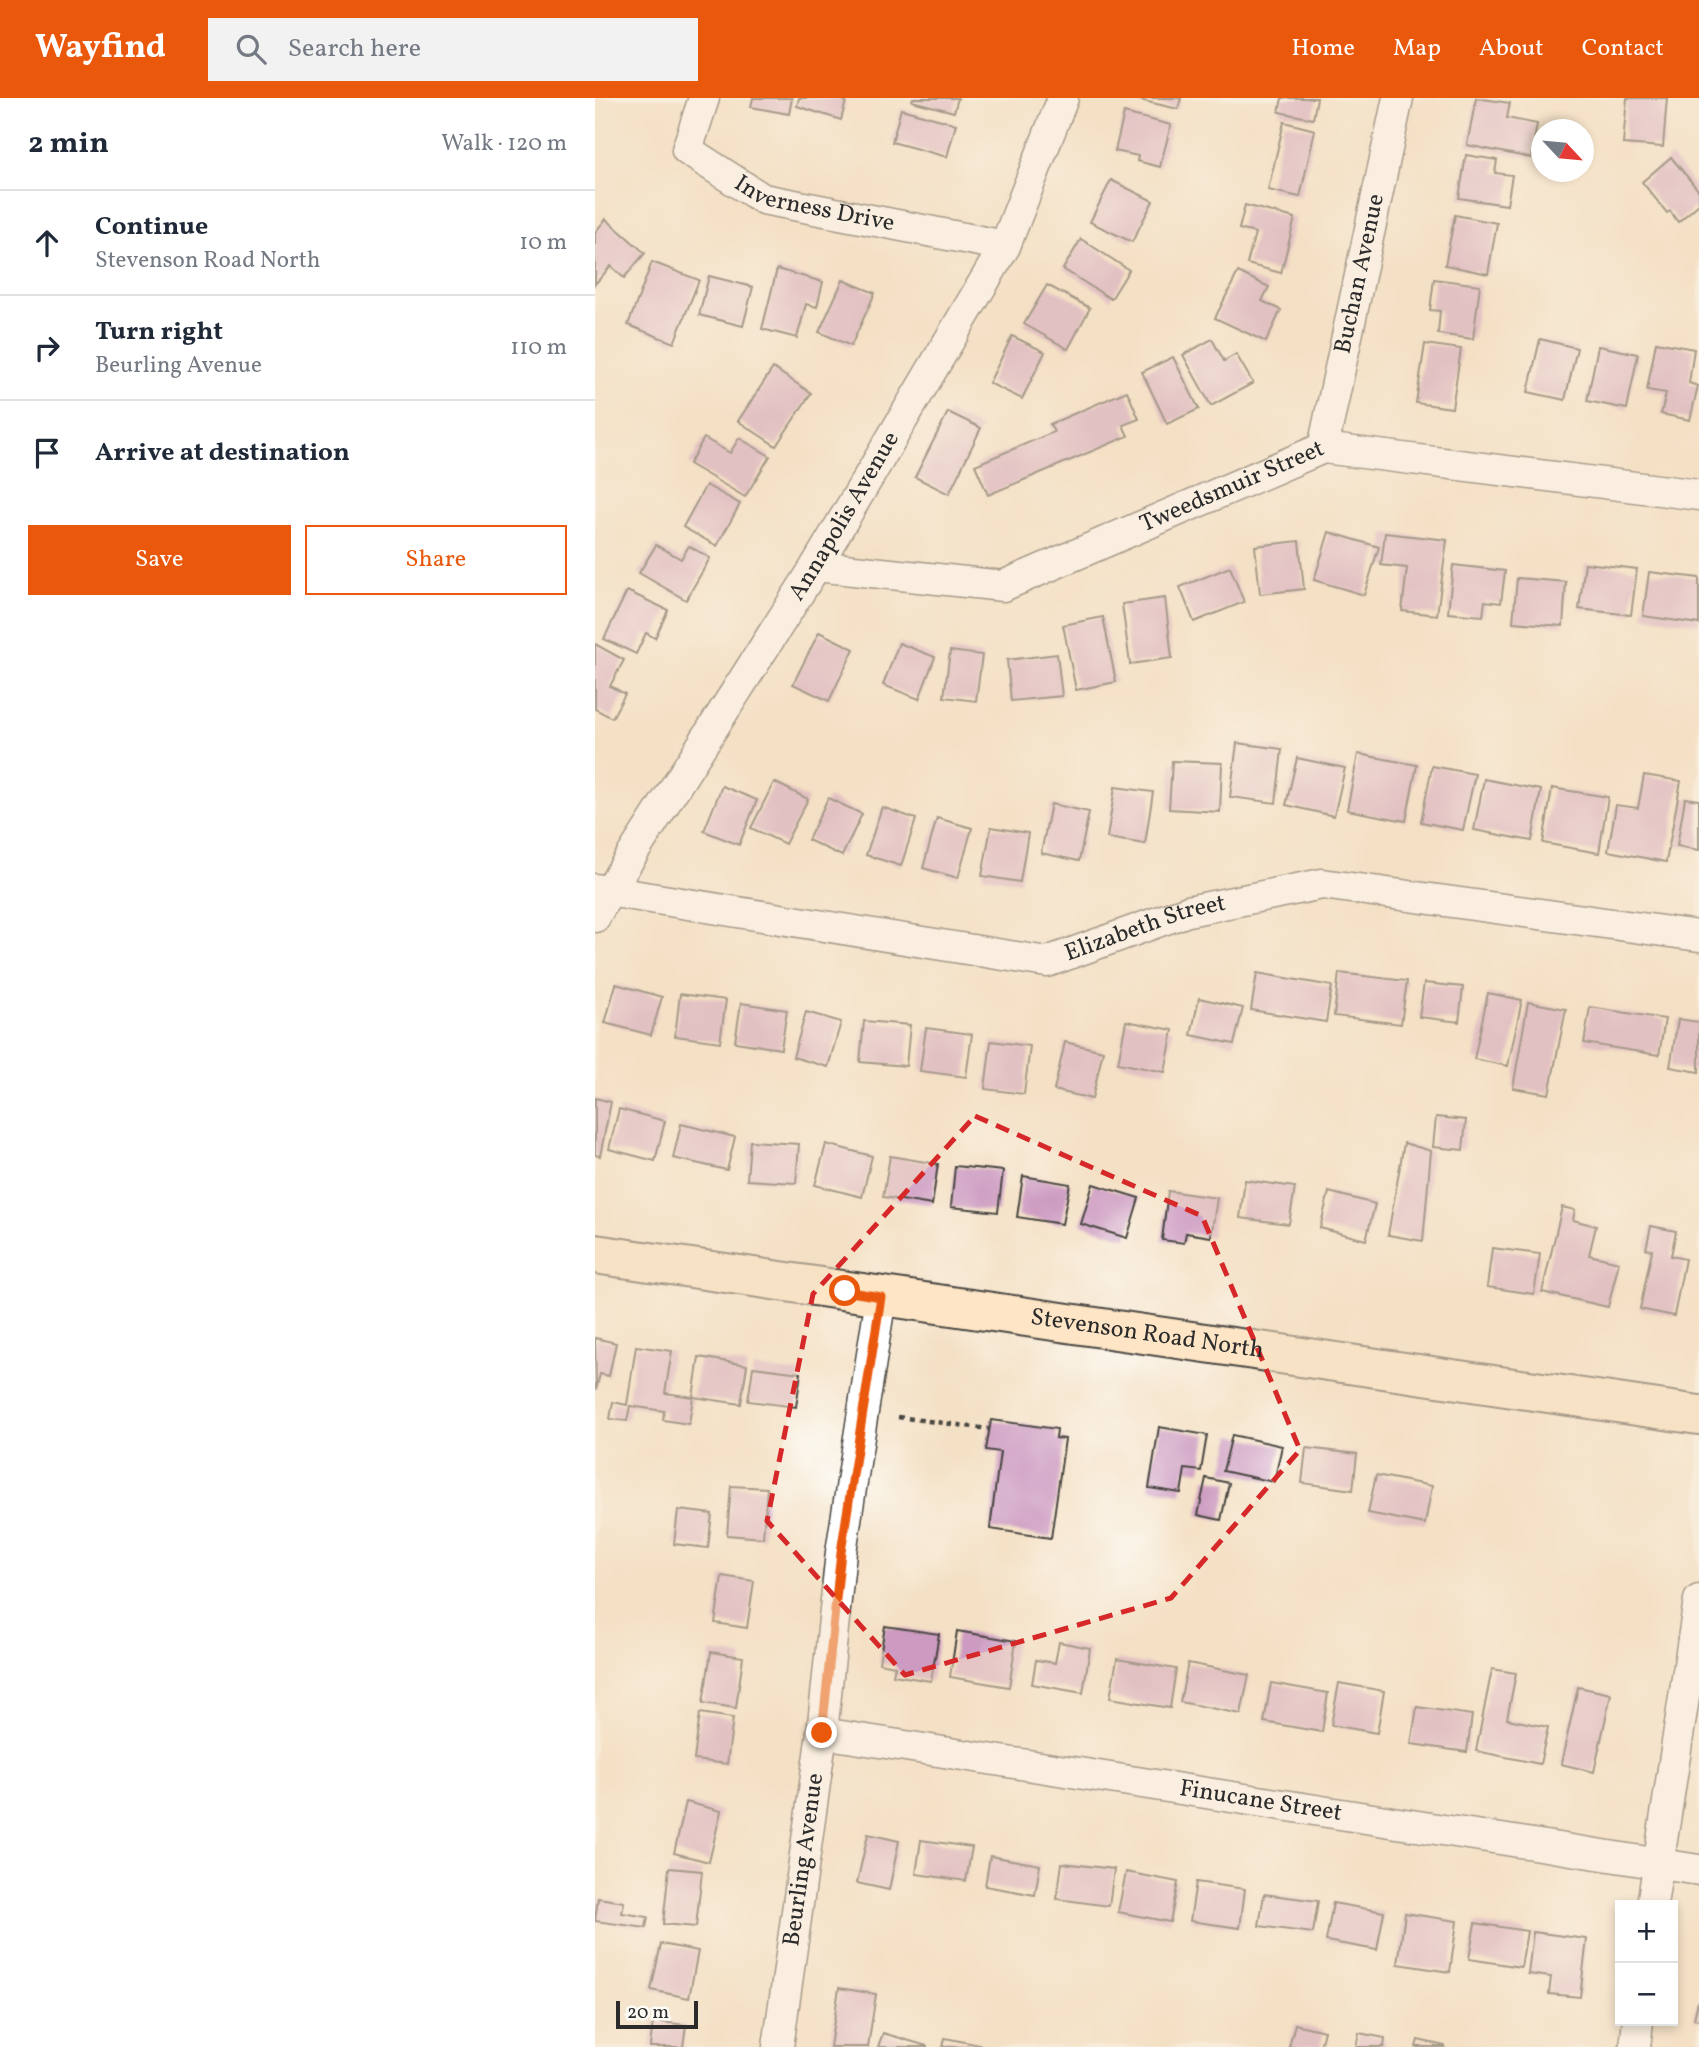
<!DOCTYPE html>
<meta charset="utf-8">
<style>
body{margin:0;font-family:Vollkorn,serif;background:#f2f2f3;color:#1f2937}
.controls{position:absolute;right:21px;bottom:21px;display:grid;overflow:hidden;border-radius:0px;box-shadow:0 4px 10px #0003}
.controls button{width:63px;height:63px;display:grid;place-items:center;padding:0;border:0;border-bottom:2px solid #e0e1e3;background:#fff;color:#1f2937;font:35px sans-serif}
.compass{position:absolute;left:936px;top:21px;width:63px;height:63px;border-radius:50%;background:#fff;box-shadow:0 4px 10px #0003;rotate:116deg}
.scale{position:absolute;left:21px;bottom:18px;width:82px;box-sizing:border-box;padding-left:7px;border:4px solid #2b2b2b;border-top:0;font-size:19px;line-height:24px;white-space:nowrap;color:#2b2b2b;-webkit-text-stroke:5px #fdfcf7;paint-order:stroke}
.stop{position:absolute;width:21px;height:21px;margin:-16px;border:5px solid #ea580c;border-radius:50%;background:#fff}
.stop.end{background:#ea580c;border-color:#fff;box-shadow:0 2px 7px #0008}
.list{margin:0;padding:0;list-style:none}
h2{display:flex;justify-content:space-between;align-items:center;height:91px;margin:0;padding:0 28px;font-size:30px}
h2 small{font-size:23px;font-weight:400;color:#747a83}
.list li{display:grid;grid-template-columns:46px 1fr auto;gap:21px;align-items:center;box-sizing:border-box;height:105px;padding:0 28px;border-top:2px solid #e0e1e3}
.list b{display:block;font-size:26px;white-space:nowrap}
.list p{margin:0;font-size:23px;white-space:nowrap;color:#747a83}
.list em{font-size:23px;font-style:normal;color:#747a83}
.actions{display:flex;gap:14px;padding:21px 28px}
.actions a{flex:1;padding:16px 0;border:2px solid #ea580c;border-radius:0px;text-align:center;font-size:24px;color:#ea580c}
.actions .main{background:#ea580c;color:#fff}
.icon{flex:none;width:38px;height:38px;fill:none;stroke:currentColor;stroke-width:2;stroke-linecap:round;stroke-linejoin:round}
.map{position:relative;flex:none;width:1104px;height:1949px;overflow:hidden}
header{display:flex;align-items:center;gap:42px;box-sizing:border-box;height:98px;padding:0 35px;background:#ea580c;color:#fff}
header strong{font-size:33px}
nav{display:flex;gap:38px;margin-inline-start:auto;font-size:24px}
.search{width:490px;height:63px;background:#f2f2f3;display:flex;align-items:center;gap:18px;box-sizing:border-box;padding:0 24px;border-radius:0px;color:#747a83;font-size:26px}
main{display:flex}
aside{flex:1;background:#fff}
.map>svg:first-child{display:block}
.building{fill:#cd9bc1}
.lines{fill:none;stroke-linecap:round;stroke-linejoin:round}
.street-casing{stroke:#494642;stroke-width:33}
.secondary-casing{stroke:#494642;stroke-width:42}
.path{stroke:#494642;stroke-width:4.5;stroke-dasharray:5 5;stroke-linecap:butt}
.street{stroke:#fff;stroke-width:30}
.secondary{stroke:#fde5c5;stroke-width:38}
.route{stroke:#ea580c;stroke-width:9}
.marked{fill:none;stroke:#d62828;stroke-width:5;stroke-dasharray:14 9;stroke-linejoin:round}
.labels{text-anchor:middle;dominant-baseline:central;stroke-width:6;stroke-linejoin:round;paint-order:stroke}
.street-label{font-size:24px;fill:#2b2b2b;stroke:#fdfcf7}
</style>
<header>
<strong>Wayfind</strong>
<div class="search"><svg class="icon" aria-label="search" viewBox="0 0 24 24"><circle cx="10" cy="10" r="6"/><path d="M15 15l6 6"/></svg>Search here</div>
<nav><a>Home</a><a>Map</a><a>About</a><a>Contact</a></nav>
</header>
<main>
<aside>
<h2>2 min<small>Walk · 120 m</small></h2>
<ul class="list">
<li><svg class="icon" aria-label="ahead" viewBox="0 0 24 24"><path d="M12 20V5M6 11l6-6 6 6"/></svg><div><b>Continue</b><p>Stevenson Road North</p></div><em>10 m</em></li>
<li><svg class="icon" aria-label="right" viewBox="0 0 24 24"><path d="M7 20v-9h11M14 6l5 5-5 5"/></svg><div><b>Turn right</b><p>Beurling Avenue</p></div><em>110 m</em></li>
<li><svg class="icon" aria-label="arrive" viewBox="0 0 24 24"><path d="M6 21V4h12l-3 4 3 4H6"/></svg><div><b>Arrive at destination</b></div></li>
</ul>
<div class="actions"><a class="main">Save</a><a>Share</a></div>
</aside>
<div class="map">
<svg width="1104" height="1949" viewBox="0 0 1104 1949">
<rect width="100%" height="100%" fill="#fdfcf7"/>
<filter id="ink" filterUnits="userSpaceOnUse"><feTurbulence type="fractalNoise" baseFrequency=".0143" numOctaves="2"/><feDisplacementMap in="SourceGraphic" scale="14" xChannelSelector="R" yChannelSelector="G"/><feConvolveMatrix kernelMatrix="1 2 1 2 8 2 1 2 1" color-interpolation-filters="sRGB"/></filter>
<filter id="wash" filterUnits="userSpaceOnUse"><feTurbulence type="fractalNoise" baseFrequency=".00686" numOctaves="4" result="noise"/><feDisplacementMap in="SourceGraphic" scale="28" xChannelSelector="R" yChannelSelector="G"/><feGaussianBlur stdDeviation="1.57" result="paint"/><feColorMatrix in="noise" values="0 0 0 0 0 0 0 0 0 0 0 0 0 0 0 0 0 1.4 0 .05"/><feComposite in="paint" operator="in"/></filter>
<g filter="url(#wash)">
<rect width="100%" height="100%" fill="#f4e0c4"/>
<g id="blocks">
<g class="building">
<polygon points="158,0 197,0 194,16 156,9"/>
<polygon points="204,0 241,0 251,3 246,22 202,8"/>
<polygon points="318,0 363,0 359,14 317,3"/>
<polygon points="536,0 586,0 583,11"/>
<polygon points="687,0 722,0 718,21 684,14"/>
<polygon points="881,0 915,5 912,20 942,26 936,60 872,47"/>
<polygon points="1032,0 1072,0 1068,49 1028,46"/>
<polygon points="306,11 361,26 352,59 297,44"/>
<polygon points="529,15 576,27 565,69 542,63 543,58 520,53"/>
<polygon points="689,24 720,32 705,99 673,92"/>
<polygon points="871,57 902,62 900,75 917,77 912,107 864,100"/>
<polygon points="1076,59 1104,93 1104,106 1083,124 1075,113 1072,115 1047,84"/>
<polygon points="516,82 558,103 537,144 495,124"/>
<polygon points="650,107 700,120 686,175 652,166 660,135 644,131"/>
<polygon points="860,117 902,125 893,176 850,167"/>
<polygon points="11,121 50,155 29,180 16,168 0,186 0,134"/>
<polygon points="486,141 534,172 516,201 468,171"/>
<polygon points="57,164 104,182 79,245 33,227"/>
<polygon points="182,171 228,184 222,209 211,206 202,240 167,231"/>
<polygon points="643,174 674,189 667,203 686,212 671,244 620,220"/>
<polygon points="114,178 158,189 148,228 104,217"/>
<polygon points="839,181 885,187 878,241 843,236 845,213 835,212"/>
<polygon points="248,182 280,195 256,248 224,234"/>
<polygon points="452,187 495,210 473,251 429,226"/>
<polygon points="417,238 450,254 427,301 394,285"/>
<polygon points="617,241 629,263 641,256 658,285 616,308 588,257"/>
<polygon points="945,241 982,250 970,302 933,294"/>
<polygon points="1061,244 1099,251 1094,285 1103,288 1095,322 1066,316 1071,295 1052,292"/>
<polygon points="830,246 866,251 857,310 821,305"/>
<polygon points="1003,248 1043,256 1032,311 992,303"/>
<polygon points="578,259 604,311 572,326 547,274"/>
<polygon points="178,270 216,295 181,348 143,323"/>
<polygon points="532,293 544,321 528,327 533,338 393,397 380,367 459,334 455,326"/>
<polygon points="353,314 386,330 354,396 320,379"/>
<polygon points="109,340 135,355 144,340 175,358 150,399 94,366"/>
<polygon points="111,387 145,406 122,448 88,429"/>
<polygon points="734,434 784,449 769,497 719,482"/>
<polygon points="790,435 852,442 842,517 807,513 812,470 786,467"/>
<polygon points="704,443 709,491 665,496 660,448"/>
<polygon points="61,447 86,461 94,448 115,460 91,502 44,475"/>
<polygon points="990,465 1042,471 1036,517 984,511"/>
<polygon points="858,467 910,473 906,505 890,503 888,518 853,515"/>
<polygon points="635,469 649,504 599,524 585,489"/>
<polygon points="1054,474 1104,480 1104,526 1048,518"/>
<polygon points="922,480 971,484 968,528 918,524"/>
<polygon points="32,493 73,512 60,540 51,535 41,556 9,541"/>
<polygon points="570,500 577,560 535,566 527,506"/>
<polygon points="508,519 521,584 481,592 468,527"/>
<polygon points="224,534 259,551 234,603 198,586"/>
<polygon points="304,545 340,559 324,601 288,587"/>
<polygon points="0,546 29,562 15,588 30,596 17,620 0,611"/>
<polygon points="355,553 387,557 381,603 349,599"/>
<polygon points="462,556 467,598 416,603 412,562"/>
<polygon points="642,645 687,651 681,705 635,699"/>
<polygon points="763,656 822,667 811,723 752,712"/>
<polygon points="702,660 750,670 739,718 691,707"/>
<polygon points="577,663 627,665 625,714 574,711"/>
<polygon points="837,668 880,676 868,732 826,724"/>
<polygon points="1049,677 1086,683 1071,764 1013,753 1021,707 1043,710"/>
<polygon points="889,681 946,692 937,743 879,732"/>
<polygon points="179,684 213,701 190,746 156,730"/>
<polygon points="127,688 162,702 144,747 109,733"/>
<polygon points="520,689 558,694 550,746 512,740"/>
<polygon points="957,690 1013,699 1004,755 948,745"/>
<polygon points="233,700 267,716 247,758 213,742"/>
<polygon points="1090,700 1104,702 1104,752 1082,748"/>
<polygon points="456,706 494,714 484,763 446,755"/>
<polygon points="287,709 321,721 306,768 271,757"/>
<polygon points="342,720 377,730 363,780 328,770"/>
<polygon points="396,729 433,735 425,784 387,778"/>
<polygon points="662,875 737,888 731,924 656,912"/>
<polygon points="744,875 812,883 806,926 739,918"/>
<polygon points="829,885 868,889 864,924 824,919"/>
<polygon points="21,886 67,899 56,937 10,925"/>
<polygon points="893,895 927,902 913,968 879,961"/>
<polygon points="85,896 131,902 125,944 80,938"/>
<polygon points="604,900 648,910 639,946 596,937"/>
<polygon points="933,904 971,911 954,996 918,990"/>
<polygon points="146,905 192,912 186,951 140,944"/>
<polygon points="995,909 1070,921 1064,957 989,945"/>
<polygon points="211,914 246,924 233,969 198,959"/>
<polygon points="1083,921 1104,924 1104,974 1075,969"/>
<polygon points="269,923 315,927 311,968 265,964"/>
<polygon points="531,923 578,932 570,974 523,965"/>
<polygon points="331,930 377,936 371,979 325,973"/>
<polygon points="396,943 435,948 429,996 390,991"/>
<polygon points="470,944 508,953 497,1001 459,992"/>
<polygon points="0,1000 16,1004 5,1058 0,1057"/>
<polygon points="24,1011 70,1023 60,1063 14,1051"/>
<polygon points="841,1019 871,1022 868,1052 838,1049"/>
<polygon points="86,1026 140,1039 132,1072 78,1060"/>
<polygon points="155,1043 204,1046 201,1085 152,1082"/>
<polygon points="809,1045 836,1053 828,1143 793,1137"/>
<polygon points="231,1046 277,1058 267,1099 220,1087"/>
<polygon points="295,1058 343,1066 337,1107 288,1099"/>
<polygon points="360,1068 408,1073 403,1114 356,1109"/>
<polygon points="428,1078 475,1086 467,1126 422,1119"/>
<polygon points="650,1082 700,1089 694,1126 645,1120"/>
<polygon points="498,1086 544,1100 532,1140 486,1126"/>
<polygon points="573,1093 622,1100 616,1139 591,1135 589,1145 567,1142"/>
<polygon points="734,1094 780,1106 771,1142 725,1130"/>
<polygon points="967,1109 980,1112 978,1122 1001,1128 994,1157 1024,1164 1013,1209 947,1194"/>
<polygon points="1056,1128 1081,1133 1076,1158 1090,1161 1079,1218 1045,1211 1057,1152 1051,1151"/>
<polygon points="897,1150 945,1156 939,1196 892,1189"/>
<polygon points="0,1240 21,1245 14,1278 5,1276 1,1292"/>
<polygon points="41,1248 77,1253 70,1295 98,1299 94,1326 68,1322 69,1313 35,1308 32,1323 15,1321 18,1304 32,1307"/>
<polygon points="104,1259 152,1267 146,1306 98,1299"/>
<polygon points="158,1269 206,1275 201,1309 153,1303"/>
<polygon points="396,1322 462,1331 461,1340 470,1341 456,1440 395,1431 405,1354 391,1352"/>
<polygon points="564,1329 612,1337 606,1373 590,1371 586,1395 554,1390"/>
<polygon points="637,1337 687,1348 679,1384 628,1373"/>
<polygon points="711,1350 762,1356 758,1392 707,1385"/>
<polygon points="781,1377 837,1388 830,1426 773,1415"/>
<polygon points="611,1380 634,1385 626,1422 603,1417"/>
<polygon points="136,1388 172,1390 168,1440 132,1437"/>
<polygon points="83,1412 117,1416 113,1450 79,1446"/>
<polygon points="127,1478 159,1483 152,1530 120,1525"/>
<polygon points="290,1528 344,1536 336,1583 298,1577 300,1568 284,1565"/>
<polygon points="362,1533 421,1543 414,1589 355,1579"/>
<polygon points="464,1544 495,1550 488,1595 437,1586 441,1562 460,1565"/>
<polygon points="116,1554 148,1559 141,1610 108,1605"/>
<polygon points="522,1561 581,1571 575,1610 515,1600"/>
<polygon points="593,1565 654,1577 646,1616 585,1604"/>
<polygon points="897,1571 921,1575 912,1621 953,1629 945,1666 881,1653"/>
<polygon points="676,1585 733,1595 727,1634 669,1624"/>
<polygon points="744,1585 789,1593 782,1635 736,1627"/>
<polygon points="983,1589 1016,1596 999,1674 966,1666"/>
<polygon points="822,1609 877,1617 872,1654 816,1646"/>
<polygon points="105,1615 138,1620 132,1666 99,1662"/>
<polygon points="91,1704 126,1713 114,1764 79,1755"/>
<polygon points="273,1736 304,1743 294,1792 262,1785"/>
<polygon points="326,1742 377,1749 371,1783 321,1776"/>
<polygon points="395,1758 445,1767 440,1797 390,1788"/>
<polygon points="467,1765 519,1771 514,1808 462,1801"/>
<polygon points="74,1770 107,1773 101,1829 68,1826"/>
<polygon points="531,1774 583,1784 575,1824 523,1814"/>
<polygon points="601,1784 650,1791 645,1830 595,1823"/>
<polygon points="669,1796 723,1803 718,1835 664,1828"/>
<polygon points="3,1800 29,1804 27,1815 53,1819 51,1830 0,1823"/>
<polygon points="738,1805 789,1814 782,1852 731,1843"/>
<polygon points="810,1815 862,1823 855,1874 803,1866"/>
<polygon points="880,1825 932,1833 926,1869 874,1861"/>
<polygon points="938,1834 992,1841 985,1899 954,1896 956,1879 933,1876"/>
<polygon points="66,1846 103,1853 94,1900 56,1892"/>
<polygon points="244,1890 281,1896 273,1949 235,1949"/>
<polygon points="1103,1903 1104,1904 1104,1922 1099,1921"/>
<polygon points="58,1923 91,1927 88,1949 55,1949"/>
<polygon points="700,1926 729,1933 725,1949 694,1949"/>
<polygon points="288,1935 332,1948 332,1949 283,1949"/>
<polygon points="764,1935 790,1940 789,1949 761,1949"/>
<polygon points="350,1940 390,1948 390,1949 348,1949"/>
<polygon points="823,1942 850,1948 850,1949 821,1949"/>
</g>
</g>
</g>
<g filter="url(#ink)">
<use href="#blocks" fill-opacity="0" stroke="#494642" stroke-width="2"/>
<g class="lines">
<g class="street-casing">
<g id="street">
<path id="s1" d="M109,0L92,52L168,101L410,148"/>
<path id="s2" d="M728,350L803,0"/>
<path id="s3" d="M221,468L408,488L728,350L1104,397"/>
<path id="s4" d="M0,791L452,864L593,813L727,786L1104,838"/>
<path id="s5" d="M0,819L14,793L221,468L410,148L468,0"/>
<path id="s6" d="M227,1635L1104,1772"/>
<polyline points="1057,1807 1104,1502"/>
<path id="s7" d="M183,1949L227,1635L246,1454L286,1199"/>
<polyline points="1040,1949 1043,1923"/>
</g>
</g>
<g class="secondary-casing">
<g id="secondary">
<path id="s8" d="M0,1156L1104,1317"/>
</g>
</g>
<polyline class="path" points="303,1319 394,1331"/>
<use href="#street" class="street"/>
<use href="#secondary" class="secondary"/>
</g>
</g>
<g class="lines" filter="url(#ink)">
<polyline class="route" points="227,1635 246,1454 286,1199 250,1193"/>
</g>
<path d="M0 0H1104V1949H0ZM380,1018L607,1118L705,1352L576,1500L310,1577L172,1423L218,1196Z" fill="#f4e0c4" fill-opacity=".55" fill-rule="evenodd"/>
<path class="marked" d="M380,1018L607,1118L705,1352L576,1500L310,1577L172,1423L218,1196Z"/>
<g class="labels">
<g class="street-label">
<text stroke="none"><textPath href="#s1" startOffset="196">Inverness Drive</textPath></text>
<text stroke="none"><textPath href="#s2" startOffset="178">Buchan Avenue</textPath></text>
<text stroke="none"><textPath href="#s3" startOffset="438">Tweedsmuir Street</textPath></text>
<text stroke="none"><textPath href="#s5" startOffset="472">Annapolis Avenue</textPath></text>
<text stroke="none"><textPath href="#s4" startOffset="562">Elizabeth Street</textPath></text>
<text stroke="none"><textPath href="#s8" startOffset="558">Stevenson Road North</textPath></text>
<text stroke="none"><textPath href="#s6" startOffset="444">Finucane Street</textPath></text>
<text stroke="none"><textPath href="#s7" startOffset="189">Beurling Avenue</textPath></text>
</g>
</g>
</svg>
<div class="controls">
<button>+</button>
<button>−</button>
</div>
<svg class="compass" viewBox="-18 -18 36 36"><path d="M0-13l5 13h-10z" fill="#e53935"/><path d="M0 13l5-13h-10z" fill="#747a83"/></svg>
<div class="scale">20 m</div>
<div class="stop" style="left:250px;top:1193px"></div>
<div class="stop end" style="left:227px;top:1635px"></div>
</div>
</main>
